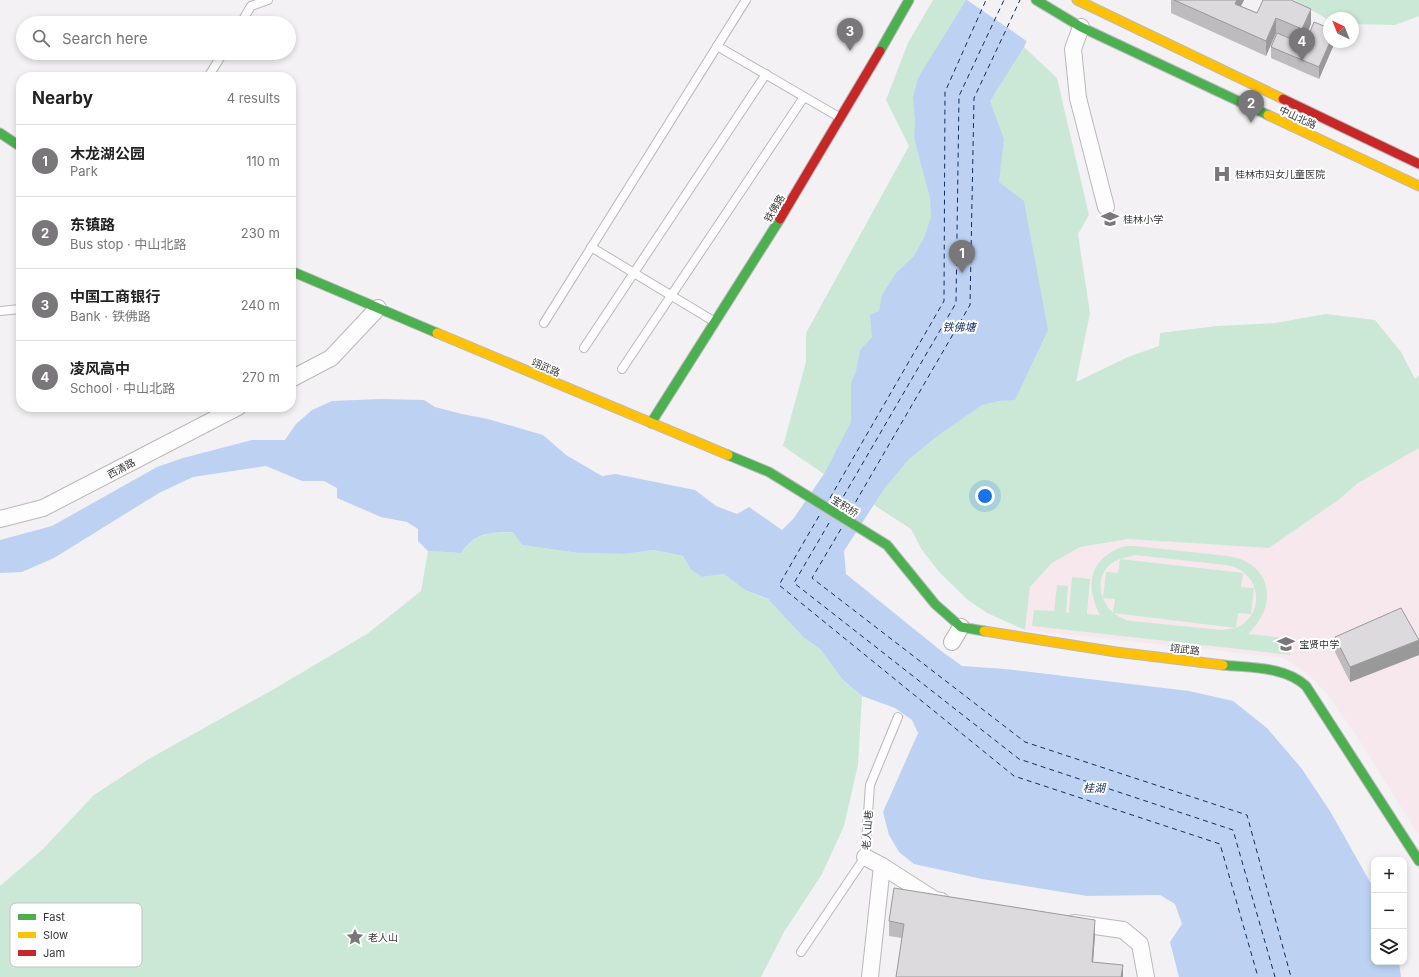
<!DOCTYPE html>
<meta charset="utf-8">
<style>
body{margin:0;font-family:Inter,"Noto Sans SC",sans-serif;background:#f6f6f6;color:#222}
.controls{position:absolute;right:12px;bottom:12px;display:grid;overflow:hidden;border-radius:8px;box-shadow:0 2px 6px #0003}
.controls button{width:36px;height:36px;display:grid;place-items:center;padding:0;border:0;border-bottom:1px solid #e0e0e0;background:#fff;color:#222;font:20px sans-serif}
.compass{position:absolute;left:1323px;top:12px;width:36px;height:36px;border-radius:50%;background:#fff;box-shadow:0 2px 6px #0003;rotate:317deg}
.you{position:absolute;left:985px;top:496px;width:14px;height:14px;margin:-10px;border:3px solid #fff;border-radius:50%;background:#1a73e8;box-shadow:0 0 0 6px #1a73e833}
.badge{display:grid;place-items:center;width:26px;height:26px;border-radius:50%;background:#79777a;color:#fff;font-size:13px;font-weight:700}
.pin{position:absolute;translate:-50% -33px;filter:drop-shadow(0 1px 2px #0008)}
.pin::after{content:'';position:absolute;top:21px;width:14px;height:12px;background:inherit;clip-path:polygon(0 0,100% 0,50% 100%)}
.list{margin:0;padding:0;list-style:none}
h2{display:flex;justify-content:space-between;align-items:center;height:52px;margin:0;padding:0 16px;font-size:17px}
h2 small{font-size:13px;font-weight:400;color:#767676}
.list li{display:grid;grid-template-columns:26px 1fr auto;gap:12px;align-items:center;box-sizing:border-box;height:72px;padding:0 16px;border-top:1px solid #e0e0e0}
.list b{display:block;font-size:15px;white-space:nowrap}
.list p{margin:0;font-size:13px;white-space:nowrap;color:#767676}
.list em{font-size:13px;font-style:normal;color:#767676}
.icon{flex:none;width:22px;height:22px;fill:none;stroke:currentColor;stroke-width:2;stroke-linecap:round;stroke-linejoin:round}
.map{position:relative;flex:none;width:1419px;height:977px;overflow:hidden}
.search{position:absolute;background:#fff;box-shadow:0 2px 6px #0003;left:16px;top:16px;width:280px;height:44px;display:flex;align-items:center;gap:10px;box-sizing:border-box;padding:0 14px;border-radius:22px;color:#767676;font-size:15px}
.panel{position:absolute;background:#fff;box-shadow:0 2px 6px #0003;left:16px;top:72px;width:280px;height:340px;border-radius:16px}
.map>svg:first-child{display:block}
.education{fill:#f7e8ed}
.green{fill:#cbe8d6;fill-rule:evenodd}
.water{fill:#bdd2f3}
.pier{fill:#f3f1f4}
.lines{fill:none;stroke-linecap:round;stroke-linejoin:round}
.ferry{stroke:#0e2f5d;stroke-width:1;stroke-dasharray:5 4;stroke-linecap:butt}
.lane-casing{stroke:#bab8ba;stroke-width:10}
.street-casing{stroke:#bab8ba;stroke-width:18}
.fast-casing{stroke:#bab8ba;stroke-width:11}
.slow-casing{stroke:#bab8ba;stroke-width:11}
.jam-casing{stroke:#bab8ba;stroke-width:11}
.lane{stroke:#fdfdfd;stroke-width:8}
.street{stroke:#fdfdfd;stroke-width:16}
.fast{stroke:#4caf50;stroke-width:9}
.slow{stroke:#ffc107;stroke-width:9}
.jam{stroke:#c62828;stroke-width:9}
.wall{fill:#bdbbbd}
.shaded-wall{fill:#9a999a}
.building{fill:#dcdadc;stroke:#9a999a}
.labels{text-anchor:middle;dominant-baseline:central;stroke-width:4;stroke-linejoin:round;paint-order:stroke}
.street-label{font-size:10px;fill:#373638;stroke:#fff}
.poi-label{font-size:10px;fill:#373638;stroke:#fff;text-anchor:start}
.water-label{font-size:11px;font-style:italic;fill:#0e2f5d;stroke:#fff}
.key{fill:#fff;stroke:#c3c3c3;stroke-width:1}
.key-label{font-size:11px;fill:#373638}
</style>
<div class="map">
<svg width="1419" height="977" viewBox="0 0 1419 977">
<rect width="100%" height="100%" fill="#f3f1f4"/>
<polygon class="education" points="1419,448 1419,836 1356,735 1327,694 1307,673 1283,658 1025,630 1030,587 1052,563 1079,547 1128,539 1269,548 1337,501 1358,483"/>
<g class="green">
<polygon points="933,0 1044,0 1024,47 1057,78 1089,215 1078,234 1090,313 1076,382 1128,357 1159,346 1160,333 1217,326 1275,323 1326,314 1375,320 1401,352 1415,379 1419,375 1419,448 1358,483 1337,501 1269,548 1128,539 1080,547 1052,563 1030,587 1025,630 987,613 968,600 940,573 922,550 911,529 874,505 794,518 824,474 783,446 806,362 806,333 909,146 886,100 908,43"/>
<polygon points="1294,0 1419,0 1419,16 1395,25 1353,24 1353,18 1329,18 1329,20"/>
<path d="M514,532L522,545L578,553L624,554L654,550L683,556L691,570L702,577L724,574L745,590L769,600L803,637L820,649L842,679L862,696L858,765L844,826L822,874L784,932L761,977H0V886L43,849L94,795L147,760L274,689L367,634L421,591L428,551L461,553C476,532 489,533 514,532Z"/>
<path d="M1126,546H1135L1228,556C1272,563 1279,605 1248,634L1285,638L1291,655L1032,626L1034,610L1054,611L1057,585L1068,586L1066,612L1069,613L1072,577L1090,579L1087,614L1100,615C1084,585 1090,556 1126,546ZM1135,555L1226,565C1260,570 1268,613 1236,628L1238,613L1251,614L1254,588L1241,587L1243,573L1120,559ZM1120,559L1118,573L1106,572L1103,598L1115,599L1113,613L1236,628L1221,630L1132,621C1098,616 1088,570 1120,559Z"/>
</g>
<path class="water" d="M966,0H1044L1024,47L990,101L1004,139L999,182L1024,201L1048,330L1015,400L999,401L982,405L940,434L909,459L884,489L844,551L846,574L940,650L962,666L1005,669L1189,691L1233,701L1267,728L1302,769L1330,811L1374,889V962H1399L1401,977H1179L1170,942L1182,924L1175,904L1160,895L1087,896L982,879L914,864L899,852L889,835L883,812L918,733L912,720L895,708L862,696L842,679L820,649L803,637L768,599L745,590L724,574L702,577L691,570L683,556L654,550L624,554L578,553L522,545L513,532C489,533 476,532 461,553L428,551L418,541V529L407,522L381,517L337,498V488L324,481H302L266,466L193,477L159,493L54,558L22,572L0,573V540L52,526L157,467L183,458L252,440H285L296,424L312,410L332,401L381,399L424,400L435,407L462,414L488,419L543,435L566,455L602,476L616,474L695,490L716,506L737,514L749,507L782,530L794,518L824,474L851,422V383L856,371L860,350L872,337L870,315L879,311L882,295L896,273L914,256L924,238L931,217L930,198L914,138L915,121L913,97L918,78Z"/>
<polygon class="pier" points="967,0 1046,0 1028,42"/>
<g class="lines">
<g class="ferry">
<polyline points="830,498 944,301 945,92 986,0"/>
<polyline points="839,504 956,303 959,96 1004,0"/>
<polyline points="851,510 970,305 974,98 1020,0"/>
<polyline points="819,516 779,585 1014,776 1220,844 1258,977"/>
<polyline points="829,523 794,583 1019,759 1233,830 1275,977"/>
<polyline points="841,529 812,578 1025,742 1247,815 1291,977"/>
</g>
<g class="lane-casing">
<g id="lane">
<polyline points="241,23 251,6 268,0"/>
<polyline points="717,46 839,117"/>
<polyline points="208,77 223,53"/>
<polyline points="591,247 715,322"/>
<polyline points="0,311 21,309"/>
<polyline points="544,323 746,0"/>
<polyline points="584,348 766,74"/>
<polyline points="622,369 804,97"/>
<polyline points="801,952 865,857 870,785 898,717"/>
</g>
</g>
<g class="street-casing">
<g id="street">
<polyline points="1081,27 1073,49 1078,98 1106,207"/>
<polyline points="291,379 331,358 378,308"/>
<polyline points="0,519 43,508 238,407"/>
<polyline points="952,642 961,627"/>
<polyline points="865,857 882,866 935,900 941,901"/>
<polyline points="1074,923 1123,930 1140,944 1146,977"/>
<polyline points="870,977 882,866"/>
</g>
</g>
<g class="fast-casing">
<g id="fast">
<polyline points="1036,0 1081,27 1268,115"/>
<polyline points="880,51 909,0"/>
<polyline points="0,133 21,147"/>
<polyline points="291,271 437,333"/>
<polyline points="651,423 780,219"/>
<polyline points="728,455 769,472 887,545 935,604 961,627 984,631"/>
<path d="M1223,665C1250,668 1285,666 1306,686L1419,861"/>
</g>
</g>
<g class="slow-casing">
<g id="slow">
<polyline points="1077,0 1283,99"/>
<polyline points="1268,115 1419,186"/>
<polyline points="437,333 728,455"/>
<polyline points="984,631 1116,652 1223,665"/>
</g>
</g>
<g class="jam-casing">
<g id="jam">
<polyline points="1283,99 1419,164"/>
<polyline points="780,219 880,51"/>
</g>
</g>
<use href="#lane" class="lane"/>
<use href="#street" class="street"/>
<use href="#fast" class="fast"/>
<use href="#slow" class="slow"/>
<use href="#jam" class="jam"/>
</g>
<g class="wall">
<polygon points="1171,0 1244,0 1241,6 1257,13 1311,24 1308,31 1329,42 1335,42 1319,79 1271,58 1271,47 1277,33 1276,33 1266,56 1171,13"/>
<polygon points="1335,637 1419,655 1350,682 1335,652"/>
<polygon points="889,921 1095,935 1093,962 1123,977 902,938 889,936"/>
</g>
<g class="shaded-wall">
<polygon points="1237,0 1244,0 1235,18 1235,4"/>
<polygon points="1311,9 1311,24 1302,44 1302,29"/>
<polygon points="1276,18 1276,33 1266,56 1266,41"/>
<polygon points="1330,42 1335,42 1319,79 1319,67"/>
<polygon points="1419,640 1419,655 1350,682 1350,667"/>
<polygon points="1095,920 1095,935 1092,977 1092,962"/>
<polygon points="1123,965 1123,977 1121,977"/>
</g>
<g class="building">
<polygon points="1174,0 1237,0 1235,4 1257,13 1263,0 1291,0 1311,9 1302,29 1276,18 1266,41"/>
<polygon points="1314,22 1329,28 1329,42 1330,42 1319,67 1271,47 1277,33 1301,43 1306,30 1310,32"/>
<polygon points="1401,608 1419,640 1350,667 1335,637"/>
<polygon points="894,888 1095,920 1092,962 1123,965 1121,977 896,977 904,924 889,921"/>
</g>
<defs>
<g id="hospital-bare" transform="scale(1.38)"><path d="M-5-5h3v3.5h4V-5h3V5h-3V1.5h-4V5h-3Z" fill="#79777a" stroke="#fff" stroke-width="2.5" paint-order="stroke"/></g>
<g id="school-bare" transform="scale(1.38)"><path d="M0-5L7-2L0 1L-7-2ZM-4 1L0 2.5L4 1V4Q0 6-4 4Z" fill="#79777a" stroke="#fff" stroke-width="2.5" paint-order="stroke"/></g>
<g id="sight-bare" transform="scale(1.38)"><path d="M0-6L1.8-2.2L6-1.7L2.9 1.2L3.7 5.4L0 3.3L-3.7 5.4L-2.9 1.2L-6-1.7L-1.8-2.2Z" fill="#79777a" stroke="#fff" stroke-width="2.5" paint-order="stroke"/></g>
</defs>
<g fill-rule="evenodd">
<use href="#hospital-bare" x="1222" y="174"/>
<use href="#school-bare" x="1110" y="219"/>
<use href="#school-bare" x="1286" y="644"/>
<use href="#sight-bare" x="355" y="937"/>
</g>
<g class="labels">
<g class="street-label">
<text transform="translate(1298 117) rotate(25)">中山北路</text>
<text transform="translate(774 208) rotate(-59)">铁佛路</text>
<text transform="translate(546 367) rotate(23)">翊武路</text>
<text transform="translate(121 468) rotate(-28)">西清路</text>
<text transform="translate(845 506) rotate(32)">宝积桥</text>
<text transform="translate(1185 649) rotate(7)">翊武路</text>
<text transform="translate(867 830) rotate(-86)">老人山巷</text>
</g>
<g class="poi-label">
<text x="1235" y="174">桂林市妇女儿童医院</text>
<text x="1123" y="219">桂林小学</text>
<text x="1299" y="644">宝贤中学</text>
<text x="368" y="937">老人山</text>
</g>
<g class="water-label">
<text x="959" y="327">铁佛塘</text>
<text x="1094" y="788">桂湖</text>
</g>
</g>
<rect x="10" y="903" width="132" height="64" rx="6" class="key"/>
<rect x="18" y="914" width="18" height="6" fill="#4caf50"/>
<rect x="18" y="932" width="18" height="6" fill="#ffc107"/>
<rect x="18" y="950" width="18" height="6" fill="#c62828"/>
<g class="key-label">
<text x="43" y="921">Fast</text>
<text x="43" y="939">Slow</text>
<text x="43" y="957">Jam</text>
</g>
</svg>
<div class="controls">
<button>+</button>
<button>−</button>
<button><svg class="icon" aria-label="layers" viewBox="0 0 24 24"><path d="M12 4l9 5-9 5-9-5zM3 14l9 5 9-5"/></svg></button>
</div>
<svg class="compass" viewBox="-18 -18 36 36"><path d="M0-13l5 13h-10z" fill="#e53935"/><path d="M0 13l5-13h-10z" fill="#767676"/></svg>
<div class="you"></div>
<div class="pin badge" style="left:962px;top:273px">1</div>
<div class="pin badge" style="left:1251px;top:123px">2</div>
<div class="pin badge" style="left:850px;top:51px">3</div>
<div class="pin badge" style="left:1302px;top:61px">4</div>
<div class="search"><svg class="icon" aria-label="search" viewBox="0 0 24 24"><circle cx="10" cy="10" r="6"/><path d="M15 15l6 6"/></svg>Search here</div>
<section class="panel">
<h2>Nearby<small>4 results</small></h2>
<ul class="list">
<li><span class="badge">1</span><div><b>木龙湖公园</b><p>Park</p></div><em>110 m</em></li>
<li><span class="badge">2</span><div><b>东镇路</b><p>Bus stop · 中山北路</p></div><em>230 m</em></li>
<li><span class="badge">3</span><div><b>中国工商银行</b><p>Bank · 铁佛路</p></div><em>240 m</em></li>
<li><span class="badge">4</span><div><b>凌风高中</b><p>School · 中山北路</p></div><em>270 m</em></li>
</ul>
</section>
</div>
